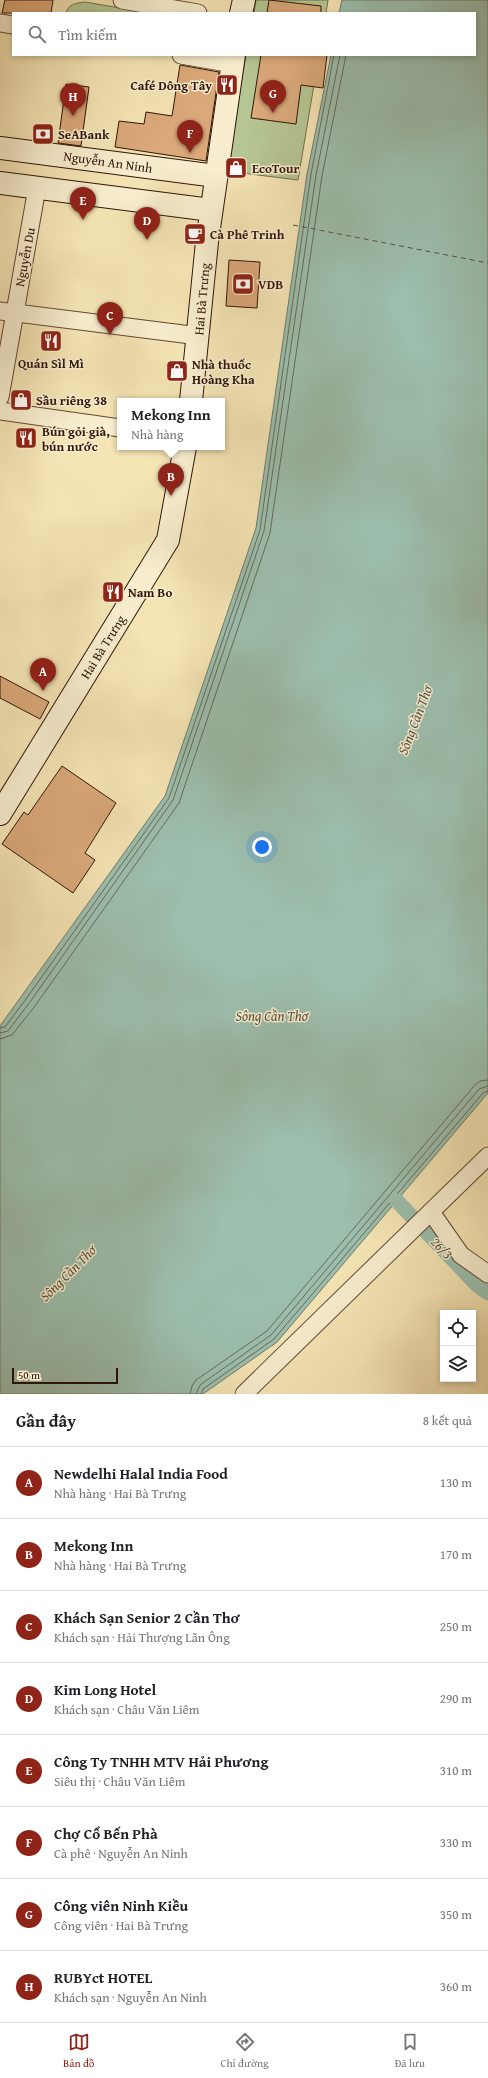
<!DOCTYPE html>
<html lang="vi">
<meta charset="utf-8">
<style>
body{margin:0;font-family:"Gentium Book Plus",serif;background:#f2f2f2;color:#202124}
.controls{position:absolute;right:12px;bottom:12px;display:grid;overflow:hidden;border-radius:0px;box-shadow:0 2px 6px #0003}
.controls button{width:36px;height:36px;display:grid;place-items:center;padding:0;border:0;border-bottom:1px solid #e0e0e0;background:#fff;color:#202124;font:20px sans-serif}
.scale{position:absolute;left:12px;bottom:10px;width:106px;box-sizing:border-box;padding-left:4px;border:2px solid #30150a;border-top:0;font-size:11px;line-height:14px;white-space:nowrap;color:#30150a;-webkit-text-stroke:3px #f8eecf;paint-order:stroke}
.you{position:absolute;left:262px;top:847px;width:14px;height:14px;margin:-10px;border:3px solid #fff;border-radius:50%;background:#1a73e8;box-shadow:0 0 0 6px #1a73e833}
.badge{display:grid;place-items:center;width:26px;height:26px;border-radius:50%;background:#8f2418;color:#fff;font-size:13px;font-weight:700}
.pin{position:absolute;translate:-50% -33px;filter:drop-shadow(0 1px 2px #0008)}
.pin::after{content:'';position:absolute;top:21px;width:14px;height:12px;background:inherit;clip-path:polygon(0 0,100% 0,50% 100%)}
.popup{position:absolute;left:117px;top:398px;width:108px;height:52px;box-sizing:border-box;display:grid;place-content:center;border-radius:0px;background:#fff;filter:drop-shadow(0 1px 3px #0005);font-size:13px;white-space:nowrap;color:#757577}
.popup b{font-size:15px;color:#202124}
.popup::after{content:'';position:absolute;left:50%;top:100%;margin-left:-8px;border:8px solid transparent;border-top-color:#fff}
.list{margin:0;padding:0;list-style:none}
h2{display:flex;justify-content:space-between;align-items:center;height:52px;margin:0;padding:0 16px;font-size:17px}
h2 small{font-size:13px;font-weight:400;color:#757577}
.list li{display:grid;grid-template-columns:26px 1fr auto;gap:12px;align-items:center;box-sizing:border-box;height:72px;padding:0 16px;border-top:1px solid #e0e0e0}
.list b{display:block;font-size:15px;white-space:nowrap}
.list p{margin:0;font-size:13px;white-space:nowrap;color:#757577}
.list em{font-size:13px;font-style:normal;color:#757577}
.icon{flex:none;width:22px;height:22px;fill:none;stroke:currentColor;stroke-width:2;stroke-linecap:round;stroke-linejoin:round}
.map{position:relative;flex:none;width:488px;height:1394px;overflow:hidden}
.search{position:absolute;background:#fff;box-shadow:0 2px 6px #0003;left:12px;right:12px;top:12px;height:44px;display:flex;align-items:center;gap:10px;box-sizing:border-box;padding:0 14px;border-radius:0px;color:#757577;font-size:15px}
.sheet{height:628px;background:#fff}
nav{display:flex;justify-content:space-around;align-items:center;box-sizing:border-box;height:56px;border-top:1px solid #e0e0e0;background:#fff;font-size:11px;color:#757577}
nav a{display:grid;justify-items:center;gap:2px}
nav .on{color:#8f2418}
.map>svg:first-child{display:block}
.green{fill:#b5c693;stroke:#726e4e}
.water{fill:#9cbfae;stroke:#717b6c}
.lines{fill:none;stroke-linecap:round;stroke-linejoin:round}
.shore{stroke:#666a5c;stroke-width:1}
.canal{stroke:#9cbfae;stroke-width:15}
.ferry{stroke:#565043;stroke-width:1;stroke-dasharray:5 4;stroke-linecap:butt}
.building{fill:#daa879;stroke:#30150a}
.street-casing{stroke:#614935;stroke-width:19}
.secondary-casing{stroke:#30150a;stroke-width:24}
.street{stroke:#f8eecf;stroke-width:17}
.secondary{stroke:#f8eecf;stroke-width:22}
.labels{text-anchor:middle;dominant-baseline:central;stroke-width:3;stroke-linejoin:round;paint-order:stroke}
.poi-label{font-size:13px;font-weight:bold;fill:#30150a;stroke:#f8eecf;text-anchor:start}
.street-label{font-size:13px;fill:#30150a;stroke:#f8eecf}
.water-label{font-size:14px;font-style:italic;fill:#565043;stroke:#f8eecf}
</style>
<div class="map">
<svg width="488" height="1394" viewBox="0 0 488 1394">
<rect width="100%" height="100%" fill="#f5e5b5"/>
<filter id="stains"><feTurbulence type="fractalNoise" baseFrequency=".005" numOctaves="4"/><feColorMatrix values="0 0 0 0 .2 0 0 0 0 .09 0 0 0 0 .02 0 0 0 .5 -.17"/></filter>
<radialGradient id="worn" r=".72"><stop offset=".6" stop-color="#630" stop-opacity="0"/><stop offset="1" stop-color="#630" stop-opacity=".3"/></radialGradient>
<g class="green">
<polygon points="256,0 328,0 326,13 254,13"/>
<path d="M85,2L150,13H66C68,4 77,3 85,2Z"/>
<polygon points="246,55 319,55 298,180 226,171"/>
</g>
<polygon class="water" points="342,0 488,0 488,1093 277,1342 203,1394 0,1394 0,1026 165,796 256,528 307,174 331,55 475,55 475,13 339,13"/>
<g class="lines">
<g class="shore">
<polyline points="0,1028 5,1027 26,999 169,798 260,530 311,174 334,55"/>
<polyline points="0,1033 8,1031 30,1002 173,800 264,531 316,175 340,55"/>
<polyline points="0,1039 12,1035 35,1006 179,803 270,533 322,176 346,55"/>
<polyline points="190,1394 192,1386 196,1380 267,1331 475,1085 480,1081 488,1080"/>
<polyline points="196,1394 200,1385 271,1335 479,1089 488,1086"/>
<polyline points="201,1394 203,1389 274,1339 483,1093 488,1091"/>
</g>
<polyline class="canal" points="397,1201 477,1285 488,1293"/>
<polyline class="ferry" points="293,225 488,263"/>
</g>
<g class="building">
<polygon points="5,0 53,0 51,13 2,13"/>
<polygon points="269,0 321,6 321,13 267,13"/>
<polygon points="261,55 327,55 323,88 301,85 296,124 251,118"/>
<polygon points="180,65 219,72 206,161 115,147 119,121 144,124 146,112 172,116"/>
<polygon points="66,84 89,87 81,146 58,143"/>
<polygon points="229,260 260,262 257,308 226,306"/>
<polygon points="0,676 49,702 40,719 0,698"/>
<polygon points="62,766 116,803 85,853 95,860 73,893 2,844 24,812 28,815"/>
</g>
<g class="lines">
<g class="street-casing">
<g id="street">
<polyline points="122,0 198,13"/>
<polyline points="0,23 13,25"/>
<polyline points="181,55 233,64"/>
<polyline points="0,311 199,336"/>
<polyline points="0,397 37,188"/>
<polyline points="0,411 120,428"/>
<polyline points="431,1212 461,1255 488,1274"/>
<polyline points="244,1394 488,1156"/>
</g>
</g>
<g class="secondary-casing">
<g id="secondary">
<polyline points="241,13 244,0"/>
<polyline points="0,148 216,176"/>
<polyline points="0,183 211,210"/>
<polyline points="191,401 207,242 234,55"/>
<polyline points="0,814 168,540 185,447"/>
</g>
</g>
<use href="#street" class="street"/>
<use href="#secondary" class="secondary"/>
</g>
<defs>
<g id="restaurant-square" transform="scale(1.15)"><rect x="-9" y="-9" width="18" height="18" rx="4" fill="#8f2418" stroke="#f8eecf"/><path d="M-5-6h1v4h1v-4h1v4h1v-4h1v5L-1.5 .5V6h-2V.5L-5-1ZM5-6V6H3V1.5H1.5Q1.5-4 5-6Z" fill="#fff"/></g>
<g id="bank-square" transform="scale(1.15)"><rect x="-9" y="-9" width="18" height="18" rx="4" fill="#8f2418" stroke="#f8eecf"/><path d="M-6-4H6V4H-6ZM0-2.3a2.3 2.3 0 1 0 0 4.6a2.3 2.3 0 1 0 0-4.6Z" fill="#fff"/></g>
<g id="shop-square" transform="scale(1.15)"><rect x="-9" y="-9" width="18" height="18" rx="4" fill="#8f2418" stroke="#f8eecf"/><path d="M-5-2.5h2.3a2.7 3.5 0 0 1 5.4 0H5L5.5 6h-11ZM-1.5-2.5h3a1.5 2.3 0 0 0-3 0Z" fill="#fff"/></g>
<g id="cafe-square" transform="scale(1.15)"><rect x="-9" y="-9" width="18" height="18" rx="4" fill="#8f2418" stroke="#f8eecf"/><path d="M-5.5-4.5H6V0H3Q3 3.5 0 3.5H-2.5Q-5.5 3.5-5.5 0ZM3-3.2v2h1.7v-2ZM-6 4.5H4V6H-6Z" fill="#fff"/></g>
</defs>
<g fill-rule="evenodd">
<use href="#restaurant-square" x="227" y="85"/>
<use href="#bank-square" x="43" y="134"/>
<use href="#shop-square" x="236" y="168"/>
<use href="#cafe-square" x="195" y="234"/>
<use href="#bank-square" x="243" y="284"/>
<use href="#restaurant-square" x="51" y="341"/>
<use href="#shop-square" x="177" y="371"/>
<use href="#shop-square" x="21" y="400"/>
<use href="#restaurant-square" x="26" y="438"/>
<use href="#restaurant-square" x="113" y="592"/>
</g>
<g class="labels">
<g class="poi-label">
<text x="212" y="85" text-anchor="end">Café Dông Tây</text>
<text x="58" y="134">SeABank</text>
<text x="252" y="168">EcoTour</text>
<text x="210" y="234">Cà Phê Trinh</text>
<text x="258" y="284">VDB</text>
<text x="51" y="363" text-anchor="middle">Quán Sìl Mì</text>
<text x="192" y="364">Nhà thuốc<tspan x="192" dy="15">Hoàng Kha</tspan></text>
<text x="36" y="400">Sầu riêng 38</text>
<text x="42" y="431">Bún gỏi già,<tspan x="42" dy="15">bún nước</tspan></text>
<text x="128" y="592">Nam Bo</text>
</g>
<g class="street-label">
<text transform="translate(108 162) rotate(8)">Nguyễn An Ninh</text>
<text transform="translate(25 257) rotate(-79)">Nguyễn Du</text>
<text transform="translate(202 299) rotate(-85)">Hai Bà Trưng</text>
<text transform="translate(103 647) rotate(-58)">Hai Bà Trưng</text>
</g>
<g class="water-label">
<text transform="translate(415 720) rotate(-69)">Sông Cần Thơ</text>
<text x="272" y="1016">Sông Cần Thơ</text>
<text transform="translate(442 1248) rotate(46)">26/3</text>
<text transform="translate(68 1273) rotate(-45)">Sông Cần Thơ</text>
</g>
</g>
<rect width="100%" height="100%" filter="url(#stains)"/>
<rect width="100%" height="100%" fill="url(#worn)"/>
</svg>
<div class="controls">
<button><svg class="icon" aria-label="locate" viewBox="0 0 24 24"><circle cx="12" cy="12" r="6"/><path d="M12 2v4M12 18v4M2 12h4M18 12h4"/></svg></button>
<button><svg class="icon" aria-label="layers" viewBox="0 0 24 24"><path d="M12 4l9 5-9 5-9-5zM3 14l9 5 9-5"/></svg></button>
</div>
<div class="scale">50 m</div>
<div class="you"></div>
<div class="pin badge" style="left:43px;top:691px">A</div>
<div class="pin badge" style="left:171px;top:496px">B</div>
<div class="popup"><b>Mekong Inn</b>Nhà hàng</div>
<div class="pin badge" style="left:110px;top:335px">C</div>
<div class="pin badge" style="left:147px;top:240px">D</div>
<div class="pin badge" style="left:83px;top:220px">E</div>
<div class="pin badge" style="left:190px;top:153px">F</div>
<div class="pin badge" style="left:273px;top:113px">G</div>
<div class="pin badge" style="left:73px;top:116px">H</div>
<div class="search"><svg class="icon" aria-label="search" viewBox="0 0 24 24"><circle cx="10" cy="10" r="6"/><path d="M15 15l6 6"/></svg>Tìm kiếm</div>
</div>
<section class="sheet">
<h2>Gần đây<small>8 kết quả</small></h2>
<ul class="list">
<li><span class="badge">A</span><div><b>Newdelhi Halal India Food</b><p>Nhà hàng · Hai Bà Trưng</p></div><em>130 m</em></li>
<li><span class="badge">B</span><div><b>Mekong Inn</b><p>Nhà hàng · Hai Bà Trưng</p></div><em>170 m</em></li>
<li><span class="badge">C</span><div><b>Khách Sạn Senior 2 Cần Thơ</b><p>Khách sạn · Hải Thượng Lãn Ông</p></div><em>250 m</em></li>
<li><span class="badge">D</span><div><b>Kim Long Hotel</b><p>Khách sạn · Châu Văn Liêm</p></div><em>290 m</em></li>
<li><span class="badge">E</span><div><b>Công Ty TNHH MTV Hải Phương</b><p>Siêu thị · Châu Văn Liêm</p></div><em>310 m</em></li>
<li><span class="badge">F</span><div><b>Chợ Cổ Bến Phà</b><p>Cà phê · Nguyễn An Ninh</p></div><em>330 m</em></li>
<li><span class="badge">G</span><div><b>Công viên Ninh Kiều</b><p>Công viên · Hai Bà Trưng</p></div><em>350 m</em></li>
<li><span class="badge">H</span><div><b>RUBYct HOTEL</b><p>Khách sạn · Nguyễn An Ninh</p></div><em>360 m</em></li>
</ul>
</section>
<nav>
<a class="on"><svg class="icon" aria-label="map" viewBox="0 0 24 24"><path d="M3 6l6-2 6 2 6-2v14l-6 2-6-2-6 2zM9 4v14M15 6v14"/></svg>Bản đồ</a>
<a><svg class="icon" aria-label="directions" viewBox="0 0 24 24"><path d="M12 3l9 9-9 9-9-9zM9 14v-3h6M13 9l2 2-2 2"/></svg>Chỉ đường</a>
<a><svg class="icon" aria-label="saved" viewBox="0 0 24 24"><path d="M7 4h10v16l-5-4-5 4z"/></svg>Đã lưu</a>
</nav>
